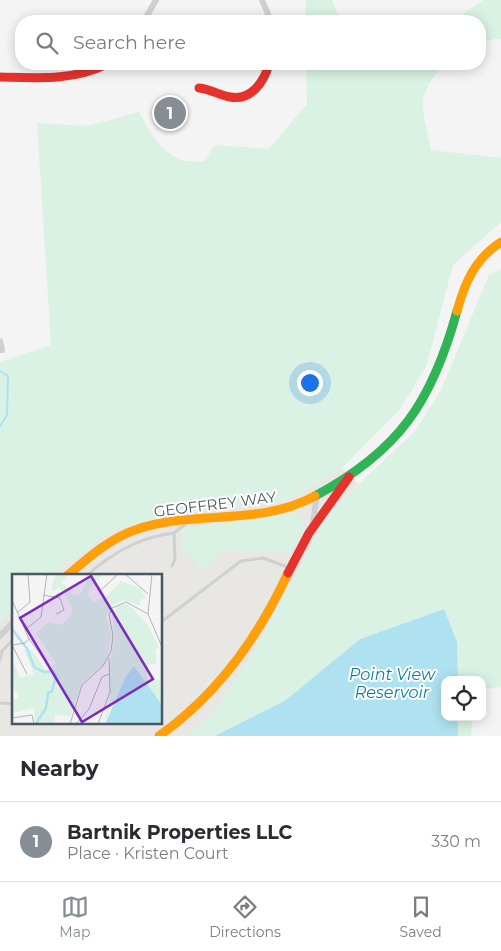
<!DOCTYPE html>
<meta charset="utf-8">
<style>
body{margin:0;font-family:Montserrat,sans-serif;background:#f2f2f3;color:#2b2b33}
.controls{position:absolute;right:15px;bottom:15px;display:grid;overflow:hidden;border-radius:10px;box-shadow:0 2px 12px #0003}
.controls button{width:45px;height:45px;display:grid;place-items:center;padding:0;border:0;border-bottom:1px solid #e1e1e2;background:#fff;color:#2b2b33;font:25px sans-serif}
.you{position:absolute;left:309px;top:382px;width:18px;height:18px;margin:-12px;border:4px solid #fff;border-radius:50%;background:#1a73e8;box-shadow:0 0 0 8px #1a73e833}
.badge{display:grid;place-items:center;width:32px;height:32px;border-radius:50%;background:#868d94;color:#fff;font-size:16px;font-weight:700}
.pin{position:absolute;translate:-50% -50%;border:2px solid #fff;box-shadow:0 1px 5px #0006}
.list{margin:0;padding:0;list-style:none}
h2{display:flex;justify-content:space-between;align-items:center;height:65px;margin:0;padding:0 20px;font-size:21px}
h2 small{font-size:16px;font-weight:400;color:#7c7c81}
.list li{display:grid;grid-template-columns:32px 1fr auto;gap:15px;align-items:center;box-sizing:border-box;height:80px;padding:0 20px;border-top:1px solid #e1e1e2}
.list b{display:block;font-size:19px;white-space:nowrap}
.list p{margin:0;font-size:16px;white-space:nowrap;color:#7c7c81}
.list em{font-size:16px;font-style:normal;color:#7c7c81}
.icon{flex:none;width:28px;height:28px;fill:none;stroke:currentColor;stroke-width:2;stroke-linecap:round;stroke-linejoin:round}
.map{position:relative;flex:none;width:501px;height:736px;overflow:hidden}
.search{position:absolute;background:#fff;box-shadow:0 2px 12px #0003;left:15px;right:15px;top:15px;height:55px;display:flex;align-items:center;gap:12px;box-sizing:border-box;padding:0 18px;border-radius:20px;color:#7c7c81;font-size:19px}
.sheet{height:145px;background:#fff}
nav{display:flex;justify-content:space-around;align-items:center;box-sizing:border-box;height:70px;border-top:1px solid #e1e1e2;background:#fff;font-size:14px;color:#7c7c81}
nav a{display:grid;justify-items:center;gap:2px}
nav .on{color:#868d94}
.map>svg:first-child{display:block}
.commercial{fill:#e8e7e3}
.green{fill:#d9f2e3}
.water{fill:#aee2f0}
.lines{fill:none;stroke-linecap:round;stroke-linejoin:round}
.stream{stroke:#aee2f0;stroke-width:2}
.lane{stroke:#ced0d2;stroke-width:3}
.street{stroke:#ced0d2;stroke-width:6}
.fast{stroke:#30b455;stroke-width:9}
.slow{stroke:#ff9f0a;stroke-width:9}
.jam{stroke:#e5322d;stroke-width:9}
.labels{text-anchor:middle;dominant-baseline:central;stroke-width:4;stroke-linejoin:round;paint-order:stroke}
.street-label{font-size:15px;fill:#4a5661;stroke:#fff}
.water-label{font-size:16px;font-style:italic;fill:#0c7c9b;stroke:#fff}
.inset-river{fill:none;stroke:#aee2f0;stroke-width:2.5}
.inset-road{fill:none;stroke:#b0b5b9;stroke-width:1}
.view{fill:#7b2cbf;fill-opacity:0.15;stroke:#7b2cbf;stroke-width:2.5}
.inset-edge{fill:none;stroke:#4a5661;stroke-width:2.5}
</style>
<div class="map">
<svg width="501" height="736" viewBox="0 0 501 736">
<rect width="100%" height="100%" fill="#f4f4f4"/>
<polygon class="commercial" points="342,468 358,484 329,512 254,652 213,713 186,736 0,736 0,621 14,605 14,722 161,722 161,575 51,575 112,531 172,514 287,501"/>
<g class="green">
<polygon points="306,0 332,0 341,21 306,21"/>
<polygon points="484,0 501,0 501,39 493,39 480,44 480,21 452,21"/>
<path d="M306,64H445C413,97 423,109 431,150L501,158V222L453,265L426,367L400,409L342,468L287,501L172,514L112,531L51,575H14V605L0,621V362L51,345L37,123L87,126L139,112C153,138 169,167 204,161L215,145L269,149L307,104Z"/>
<polygon points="501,269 501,687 482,690 482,680 458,680 457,642 443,609 360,639 286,700 215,736 186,736 213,713 254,652 329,512 415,431 441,390 489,275"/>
<polygon points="296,513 306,526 289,553 225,550 202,571 180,544 182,529"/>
<polygon points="458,717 472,717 471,736 458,736"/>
</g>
<polygon class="water" points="444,609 457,642 458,680 445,680 445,717 458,717 458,736 215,736 286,700 360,639"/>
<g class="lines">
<polyline class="stream" points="0,371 8,376 7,415 0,426"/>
<g class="lane">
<polyline points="172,566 175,559 174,533 187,523"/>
<path d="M87,575C113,553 139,537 174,533"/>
<polyline points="161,622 241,561 263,558 290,568"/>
<polyline points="0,660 2,651 14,639"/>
<polyline points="0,703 14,704"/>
</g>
<g class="street">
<polyline points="262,0 271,21"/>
<polyline points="144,21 156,0"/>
<polyline points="0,341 2,350"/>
<polyline points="313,523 317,494"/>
<polyline points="0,636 14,621"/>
</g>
<path class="fast" d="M315,496C399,451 432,402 457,311"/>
<g class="slow">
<path d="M457,311C465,282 475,259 501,242"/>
<path d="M68,575C88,558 109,539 135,530C194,509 258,527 315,496"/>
<path d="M159,736C217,695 258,638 288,573"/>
</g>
<g class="jam">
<path d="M0,77C37,78 73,81 107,64"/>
<path d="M199,88C210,89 219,95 230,97C251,101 264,82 269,64"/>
<polyline points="288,573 309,533 349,477"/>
</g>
</g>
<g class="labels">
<g class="street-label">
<text transform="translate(215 504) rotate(-7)">GEOFFREY WAY</text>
</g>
<g class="water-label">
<text x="392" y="674">Point View<tspan x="392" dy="18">Reservoir</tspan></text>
</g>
</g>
<g transform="translate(12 574)">
<rect width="150" height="150" fill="#f4f4f4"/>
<path d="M44,0H56L50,9L62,22L69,19L78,0H92L77,14L76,22L81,29L94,23L109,7L129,15L134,25H128V32L112,26L98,32L94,43L99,60L96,81L91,91L69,110L58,143L43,141V150H23L22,134L0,139V120L3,126L7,124L0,110V86L9,104L22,100L12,76H20L35,99L44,89L24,59L37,48L49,51L59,42L60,33L47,12L43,17L39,15ZM116,30L136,51L147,73L143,76L145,89L136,91L137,98L134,101L137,108L148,105L150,131L143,122L113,104L91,150L98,127V89L103,62L100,42L106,31Z" fill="#d9f2e3"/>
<path d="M122,92L150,131V150H93L113,104Z" fill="#aee2f0"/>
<path class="inset-river" d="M0,55L16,76L22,93L32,98L41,97L44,102L40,117L36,119L34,134L24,150"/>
<path class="inset-road" d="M113,0L136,20M140,0L136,40L150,73M88,17L106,0M31,21L48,24L52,36L44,40M0,26L17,65L38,93M5,39L18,28L16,0M13,56L29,43L35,0M0,71L15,100M0,71L13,69L17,65M0,144L20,141L22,150M58,150L70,111L91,92L99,77L101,62L97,40L100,34L114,28L136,40M64,150L77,135L90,103L97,100M86,150L98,118L97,84"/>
<path class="view" d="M79,2L141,105L70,148L8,44Z"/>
<rect width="150" height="150" class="inset-edge"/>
</g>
</svg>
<div class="controls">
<button><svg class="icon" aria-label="locate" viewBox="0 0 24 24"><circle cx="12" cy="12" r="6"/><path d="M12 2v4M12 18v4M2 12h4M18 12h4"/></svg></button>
</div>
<div class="you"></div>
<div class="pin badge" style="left:170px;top:113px">1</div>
<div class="search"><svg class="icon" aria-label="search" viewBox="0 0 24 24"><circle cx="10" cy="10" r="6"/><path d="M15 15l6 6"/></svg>Search here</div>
</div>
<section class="sheet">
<h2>Nearby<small></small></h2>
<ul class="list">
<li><span class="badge">1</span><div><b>Bartnik Properties LLC</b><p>Place · Kristen Court</p></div><em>330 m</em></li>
</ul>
</section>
<nav>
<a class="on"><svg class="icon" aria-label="map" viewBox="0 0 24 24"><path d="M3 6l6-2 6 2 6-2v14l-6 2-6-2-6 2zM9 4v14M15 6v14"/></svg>Map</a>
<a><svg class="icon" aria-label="directions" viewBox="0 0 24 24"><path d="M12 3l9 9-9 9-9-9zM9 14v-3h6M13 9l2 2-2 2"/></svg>Directions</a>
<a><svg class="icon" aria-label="saved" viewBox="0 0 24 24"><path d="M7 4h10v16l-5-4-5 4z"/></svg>Saved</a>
</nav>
